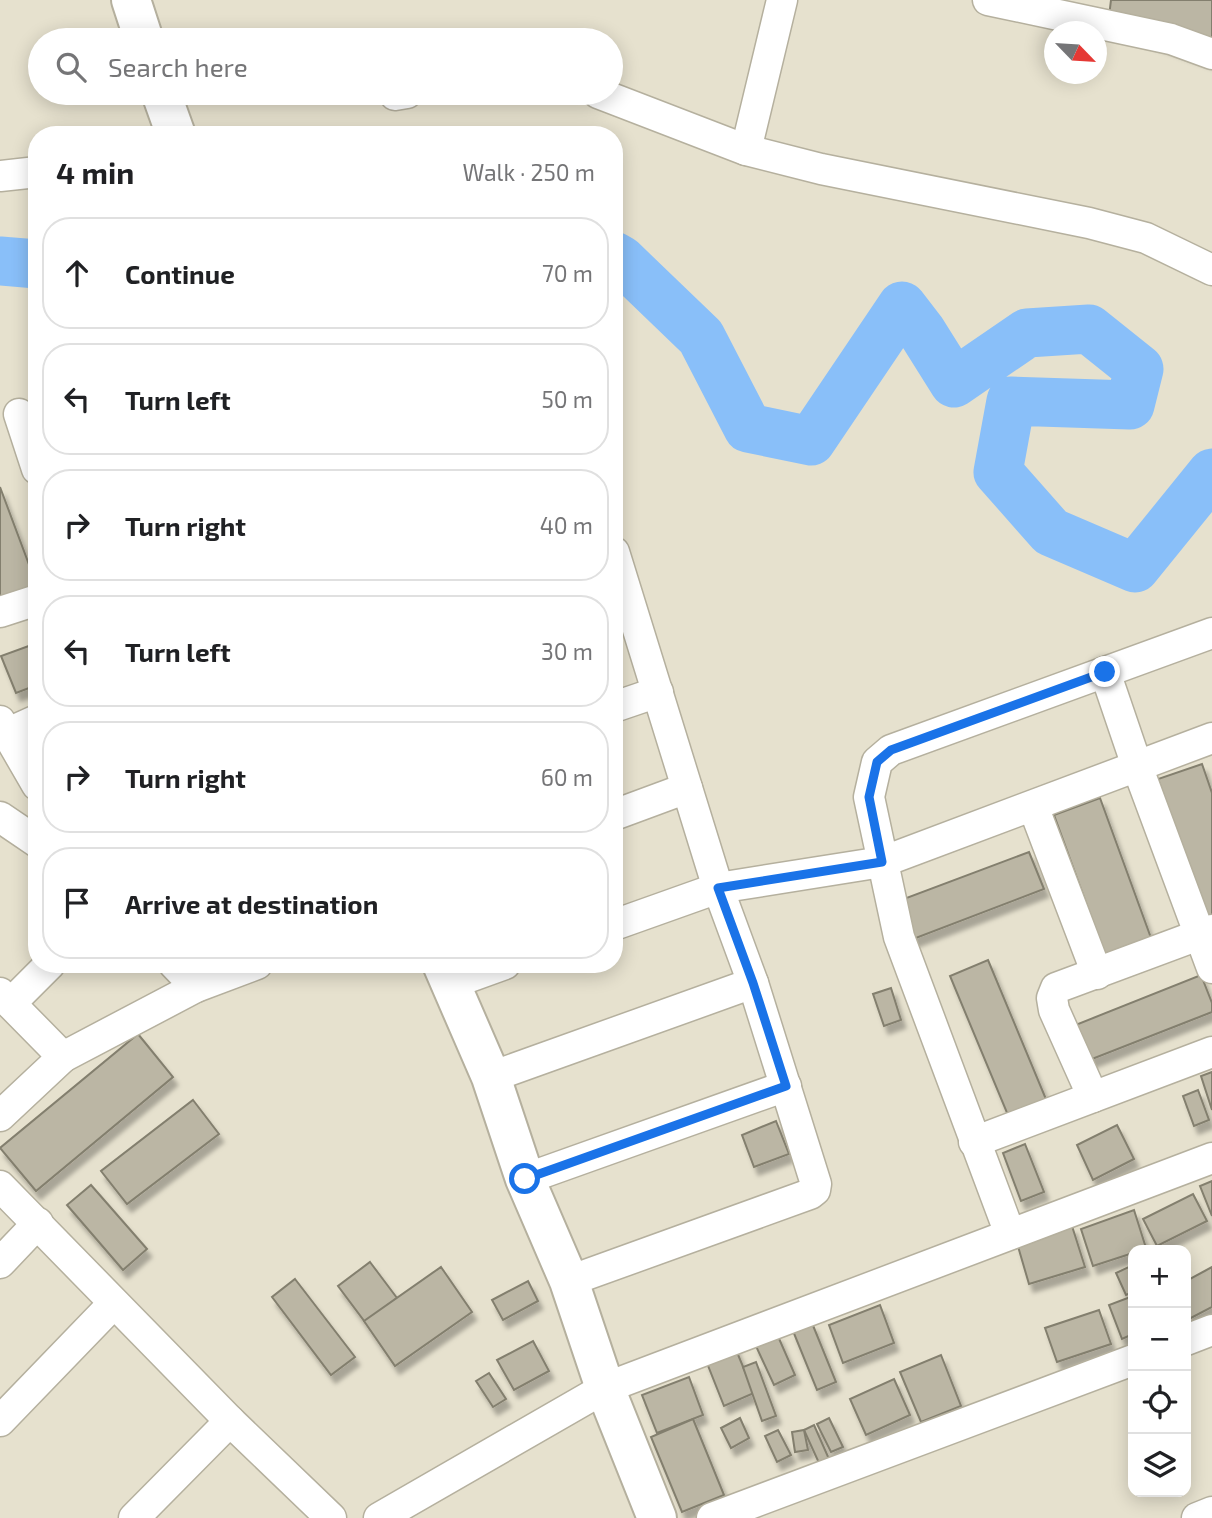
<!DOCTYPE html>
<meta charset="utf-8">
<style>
body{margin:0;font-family:"Exo 2",sans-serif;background:#f2f2f2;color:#202124}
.controls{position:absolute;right:21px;bottom:21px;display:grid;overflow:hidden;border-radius:14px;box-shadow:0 4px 18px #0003}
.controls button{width:63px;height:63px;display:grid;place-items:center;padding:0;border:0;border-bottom:2px solid #e0e0e0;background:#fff;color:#202124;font:35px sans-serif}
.compass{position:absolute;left:1044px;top:21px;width:63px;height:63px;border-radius:50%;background:#fff;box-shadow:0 4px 18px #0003;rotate:115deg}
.stop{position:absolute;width:21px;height:21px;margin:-16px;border:5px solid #1a73e8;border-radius:50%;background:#fff}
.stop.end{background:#1a73e8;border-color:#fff;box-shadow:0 2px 7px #0008}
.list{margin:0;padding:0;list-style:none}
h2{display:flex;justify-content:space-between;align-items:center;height:91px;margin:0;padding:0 28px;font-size:30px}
h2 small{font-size:23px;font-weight:400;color:#757577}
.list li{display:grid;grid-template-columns:46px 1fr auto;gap:21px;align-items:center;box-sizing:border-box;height:112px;margin:0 14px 14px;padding:0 14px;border:2px solid #e0e0e0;border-radius:28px}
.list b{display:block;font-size:26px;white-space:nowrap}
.list em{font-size:23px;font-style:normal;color:#757577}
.icon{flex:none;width:38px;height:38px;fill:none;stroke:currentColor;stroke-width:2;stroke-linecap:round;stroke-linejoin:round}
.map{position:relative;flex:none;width:1212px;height:1518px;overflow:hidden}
.search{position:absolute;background:#fff;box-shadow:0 4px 18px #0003;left:28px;top:28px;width:595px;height:77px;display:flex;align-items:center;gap:18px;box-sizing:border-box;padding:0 24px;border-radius:38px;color:#757577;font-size:26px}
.panel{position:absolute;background:#fff;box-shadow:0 4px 18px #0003;left:28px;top:126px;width:595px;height:847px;border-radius:28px}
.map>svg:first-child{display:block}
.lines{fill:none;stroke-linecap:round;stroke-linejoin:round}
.river{stroke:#89bff9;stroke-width:49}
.building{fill:#bbb6a4;stroke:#837f6e;stroke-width:2;filter:url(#shadow)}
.minor-casing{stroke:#b5b09e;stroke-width:33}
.major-casing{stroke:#b5b09e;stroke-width:42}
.minor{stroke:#fff;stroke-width:30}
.major{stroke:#fff;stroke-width:38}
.route{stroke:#1a73e8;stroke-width:9}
</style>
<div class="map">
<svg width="1212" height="1518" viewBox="0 0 1212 1518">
<defs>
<filter id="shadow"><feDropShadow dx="4.5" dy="8" stdDeviation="2" flood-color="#0004"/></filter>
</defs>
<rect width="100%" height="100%" fill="#e6e1ce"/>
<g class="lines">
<g class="river">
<polyline points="614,256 621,260 701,337 748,428 811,441 902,306 922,332 954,383 1027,333 1089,329 1139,369 1130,405 1011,401 998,472 1051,532 1135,568 1212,473"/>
<polyline points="0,261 37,264"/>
</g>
</g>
<g class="building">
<polygon points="1111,0 1212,0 1212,61 1108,25"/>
<polygon points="0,487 37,586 0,605"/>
<polygon points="37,643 37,685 16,693 1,656"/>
<polygon points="1202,764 1212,793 1212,919 1208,921 1158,779"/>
<polygon points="1100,798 1155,949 1109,966 1054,815"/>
<polygon points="1029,852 1044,889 908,941 893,903"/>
<polygon points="988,960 1048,1104 1010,1120 950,976"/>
<polygon points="1201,975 1212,1003 1212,1012 1087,1061 1073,1026"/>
<polygon points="891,988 901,1020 884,1026 873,994"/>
<polygon points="138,1034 173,1077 36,1191 0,1148"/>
<polygon points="1212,1072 1212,1110 1201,1076"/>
<polygon points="1198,1090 1209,1120 1194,1126 1183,1096"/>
<polygon points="193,1100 219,1134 127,1204 101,1171"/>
<polygon points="776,1121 789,1154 754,1167 742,1135"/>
<polygon points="1117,1125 1134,1159 1093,1180 1077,1145"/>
<polygon points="1025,1144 1044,1192 1021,1201 1003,1153"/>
<polygon points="1212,1181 1212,1216 1200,1186"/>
<polygon points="91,1185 147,1249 123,1270 67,1205"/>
<polygon points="1193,1194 1207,1221 1157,1246 1143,1219"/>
<polygon points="1134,1210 1146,1248 1133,1250 1133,1253 1093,1266 1081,1229"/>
<polygon points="1072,1226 1085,1267 1029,1284 1017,1243"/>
<polygon points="370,1262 397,1298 365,1322 338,1286"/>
<polygon points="1133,1265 1133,1292 1126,1295 1116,1273"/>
<polygon points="441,1267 472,1312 395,1366 364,1321"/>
<polygon points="1212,1267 1212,1307 1187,1320 1186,1281"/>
<polygon points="295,1279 355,1357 331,1375 272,1297"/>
<polygon points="528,1281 538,1301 503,1320 492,1300"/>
<polygon points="1133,1296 1133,1334 1122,1339 1109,1305"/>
<polygon points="880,1305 894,1343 843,1363 829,1325"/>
<polygon points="1099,1310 1111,1344 1057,1362 1045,1328"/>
<polygon points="812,1323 836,1382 817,1390 793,1331"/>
<polygon points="777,1334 795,1375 774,1385 755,1344"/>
<polygon points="533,1341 549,1371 514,1390 497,1360"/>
<polygon points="734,1345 754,1393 724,1406 705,1358"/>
<polygon points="941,1355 961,1406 921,1422 900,1372"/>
<polygon points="756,1362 776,1416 762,1421 743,1367"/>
<polygon points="489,1373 506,1399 493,1407 476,1381"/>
<polygon points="689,1377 703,1415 657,1433 642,1395"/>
<polygon points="894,1379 910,1415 866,1435 850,1399"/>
<polygon points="740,1418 749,1438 731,1448 721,1428"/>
<polygon points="829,1418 843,1447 831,1452 817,1424"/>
<polygon points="693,1419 724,1495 682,1512 651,1437"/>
<polygon points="814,1425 829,1459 819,1463 804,1430"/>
<polygon points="778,1430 791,1455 777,1462 765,1436"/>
<polygon points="804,1430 808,1450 795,1452 792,1432"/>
</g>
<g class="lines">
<g class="minor-casing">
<g id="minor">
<polyline points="988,0 1171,39 1212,54"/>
<polyline points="598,93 746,150 821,169 1089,223 1146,238 1212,270"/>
<polyline points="395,95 407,93"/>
<polyline points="746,150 782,0"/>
<polyline points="0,176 37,172"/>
<polyline points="19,414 37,469"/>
<polyline points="0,612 37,600"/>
<polyline points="1105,672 1137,766 1212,968"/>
<polyline points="614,707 658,692"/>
<polyline points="0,721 37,785"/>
<polyline points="6,734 37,720"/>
<polyline points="1033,806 1097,974"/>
<polyline points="614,815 687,788"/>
<polyline points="0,817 37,842"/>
<polyline points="614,925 718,888 882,862 1212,738"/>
<polyline points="174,964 196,987"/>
<polyline points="450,984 505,964"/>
<polyline points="0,993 63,1057"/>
<polyline points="11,1003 50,964"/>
<polyline points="491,1077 753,983"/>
<polyline points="1093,1097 1054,1010 1052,998 1056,988 1212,930"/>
<polyline points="0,1116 63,1057 196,987 257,964"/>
<polyline points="974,1142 1212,1052"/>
<polyline points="525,1179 786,1086"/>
<polyline points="0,1186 230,1421"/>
<polyline points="1010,1234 899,937 869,797 877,762 891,750 1212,633"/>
<polyline points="0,1263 38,1223"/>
<polyline points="569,1281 810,1194 815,1190 816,1184 753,983 718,888 614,552"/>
<polyline points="1186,1340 1212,1330"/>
<polyline points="0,1421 114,1303"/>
<polyline points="134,1518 230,1421 331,1518"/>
<polyline points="379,1518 605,1388 1212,1158"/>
<polyline points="712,1518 1133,1360"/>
<polyline points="1197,1518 1212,1512"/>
</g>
</g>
<g class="major-casing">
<g id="major">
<polyline points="131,0 144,40"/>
<polyline points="161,93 176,135"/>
<polyline points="442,964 491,1077 525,1179 569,1281 605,1388 657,1518"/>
</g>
</g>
<use href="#minor" class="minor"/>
<use href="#major" class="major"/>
</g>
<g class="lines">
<polyline class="route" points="525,1179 786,1086 753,983 718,888 882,862 869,797 877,762 891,750 1105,672"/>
</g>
</svg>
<div class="controls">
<button>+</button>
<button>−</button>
<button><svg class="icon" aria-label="locate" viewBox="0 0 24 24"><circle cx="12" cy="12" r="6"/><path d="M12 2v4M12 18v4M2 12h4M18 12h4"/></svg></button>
<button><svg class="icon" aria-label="layers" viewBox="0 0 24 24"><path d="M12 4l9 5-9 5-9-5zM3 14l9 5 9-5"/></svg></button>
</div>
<svg class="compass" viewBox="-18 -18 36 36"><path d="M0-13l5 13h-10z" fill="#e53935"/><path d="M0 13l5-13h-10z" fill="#757577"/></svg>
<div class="stop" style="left:525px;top:1179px"></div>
<div class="stop end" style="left:1105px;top:672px"></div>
<div class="search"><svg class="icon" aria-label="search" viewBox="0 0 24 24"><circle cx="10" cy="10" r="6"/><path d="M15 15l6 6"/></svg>Search here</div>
<section class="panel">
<h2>4 min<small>Walk · 250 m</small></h2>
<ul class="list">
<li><svg class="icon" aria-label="ahead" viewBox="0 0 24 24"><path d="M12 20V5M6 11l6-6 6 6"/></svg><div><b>Continue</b></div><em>70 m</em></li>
<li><svg class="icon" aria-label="left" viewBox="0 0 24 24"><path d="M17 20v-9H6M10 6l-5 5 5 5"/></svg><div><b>Turn left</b></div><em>50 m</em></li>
<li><svg class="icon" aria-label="right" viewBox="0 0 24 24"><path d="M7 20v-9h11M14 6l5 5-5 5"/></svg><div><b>Turn right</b></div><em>40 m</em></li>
<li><svg class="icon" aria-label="left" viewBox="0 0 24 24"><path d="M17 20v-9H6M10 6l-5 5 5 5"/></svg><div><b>Turn left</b></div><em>30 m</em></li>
<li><svg class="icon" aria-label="right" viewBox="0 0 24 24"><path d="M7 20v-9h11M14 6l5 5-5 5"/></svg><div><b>Turn right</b></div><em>60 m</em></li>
<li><svg class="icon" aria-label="arrive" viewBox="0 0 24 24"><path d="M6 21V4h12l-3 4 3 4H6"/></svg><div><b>Arrive at destination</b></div></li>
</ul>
</section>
</div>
